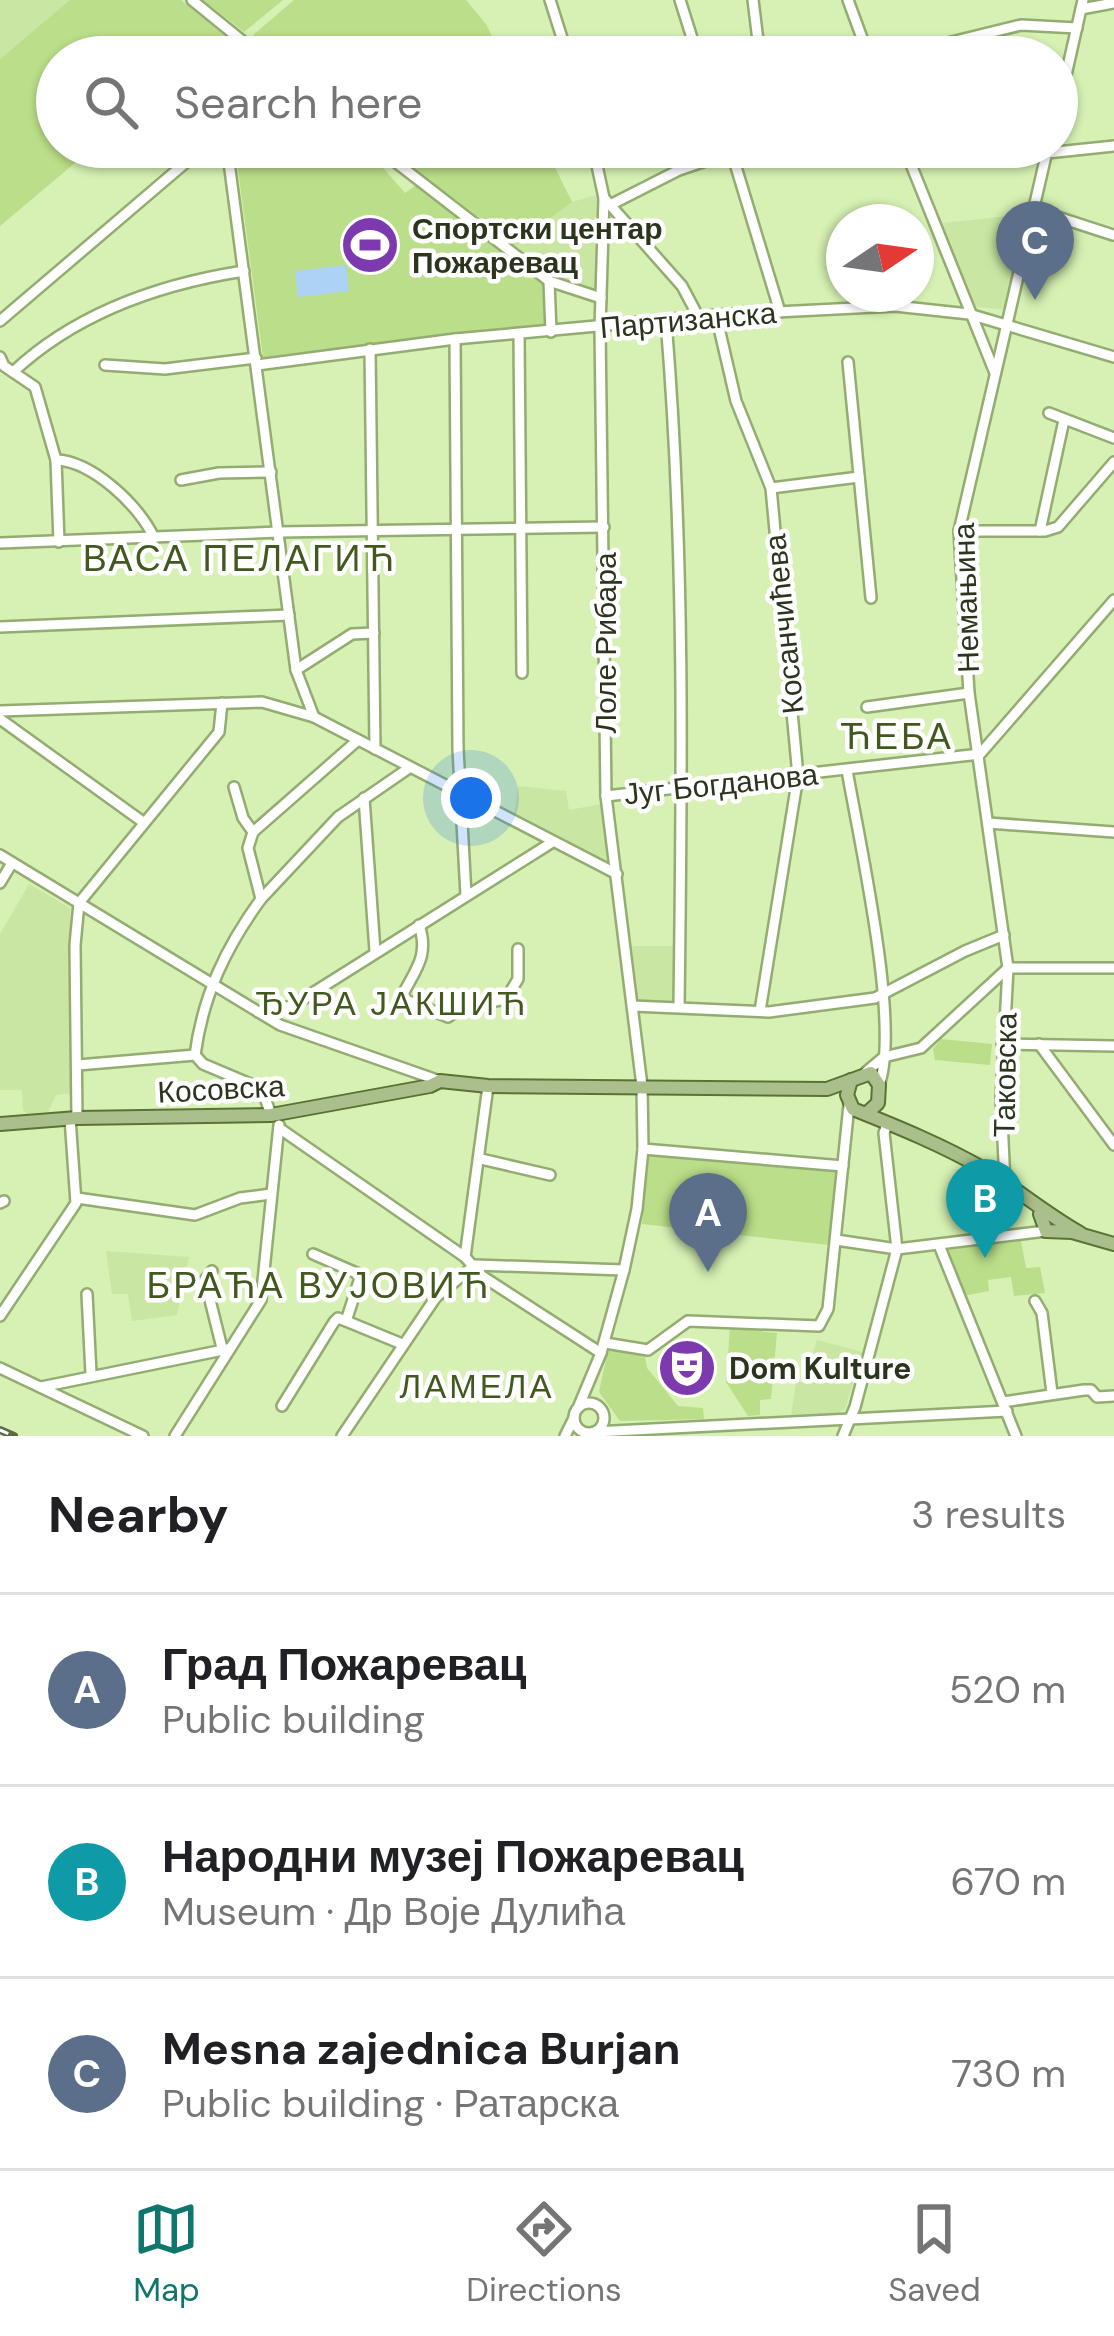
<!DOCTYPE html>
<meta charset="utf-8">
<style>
body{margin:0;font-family:"DM Sans",sans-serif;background:#f6f6f6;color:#202124}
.compass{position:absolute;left:826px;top:204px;width:108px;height:108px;border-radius:50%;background:#fff;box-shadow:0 3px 9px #0004;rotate:77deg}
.you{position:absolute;left:471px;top:798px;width:42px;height:42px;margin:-30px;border:9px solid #fff;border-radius:50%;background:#1a73e8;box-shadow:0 0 0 18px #1a73e833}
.badge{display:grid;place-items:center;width:78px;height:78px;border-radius:50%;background:#0f766e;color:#fff;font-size:39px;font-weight:700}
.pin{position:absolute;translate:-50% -99px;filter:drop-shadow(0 3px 6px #0008)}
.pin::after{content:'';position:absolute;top:63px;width:42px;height:36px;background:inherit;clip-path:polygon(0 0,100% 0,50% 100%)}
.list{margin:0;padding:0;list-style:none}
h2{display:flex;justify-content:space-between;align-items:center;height:156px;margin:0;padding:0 48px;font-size:51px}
h2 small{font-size:39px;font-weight:400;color:#757577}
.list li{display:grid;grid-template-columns:78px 1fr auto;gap:36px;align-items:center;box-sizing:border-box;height:192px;padding:0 48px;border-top:3px solid #e0e0e0}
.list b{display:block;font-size:45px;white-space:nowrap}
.list p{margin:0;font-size:39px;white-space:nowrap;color:#757577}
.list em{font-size:39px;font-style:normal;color:#757577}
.icon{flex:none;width:66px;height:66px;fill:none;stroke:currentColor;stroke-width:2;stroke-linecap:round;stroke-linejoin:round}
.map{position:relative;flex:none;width:1114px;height:1436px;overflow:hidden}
.search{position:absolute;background:#fff;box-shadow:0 3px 9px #0004;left:36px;right:36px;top:36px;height:132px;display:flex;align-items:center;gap:30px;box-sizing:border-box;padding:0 42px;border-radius:66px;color:#757577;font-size:45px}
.sheet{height:732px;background:#fff}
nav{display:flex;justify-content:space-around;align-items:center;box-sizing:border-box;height:168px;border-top:3px solid #e0e0e0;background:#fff;font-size:33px;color:#757577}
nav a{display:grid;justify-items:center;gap:6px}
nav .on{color:#0f766e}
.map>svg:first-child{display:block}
.built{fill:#c9e7a2}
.green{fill:#bade89}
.water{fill:#acd2f5}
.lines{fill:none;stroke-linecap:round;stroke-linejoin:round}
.minor-casing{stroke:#93ac72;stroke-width:14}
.major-casing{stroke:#5a7334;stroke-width:16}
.minor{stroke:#fff;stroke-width:9}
.major{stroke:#abbf8c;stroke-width:12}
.rail-casing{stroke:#5b6a47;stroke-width:8}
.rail{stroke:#fff;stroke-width:3;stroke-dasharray:9;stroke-linecap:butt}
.labels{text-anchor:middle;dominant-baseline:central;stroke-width:9;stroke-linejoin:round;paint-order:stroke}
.poi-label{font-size:30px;font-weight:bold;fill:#2b351d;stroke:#fff;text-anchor:start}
.street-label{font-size:30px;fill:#2b351d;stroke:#fff}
.neighbourhood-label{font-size:33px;letter-spacing:3px;fill:#42581f;stroke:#fff}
.quarter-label{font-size:36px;letter-spacing:3px;fill:#42581f;stroke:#fff}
</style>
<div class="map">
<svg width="1114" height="1436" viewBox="0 0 1114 1436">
<rect width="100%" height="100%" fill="#d6f1b3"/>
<g class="built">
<polygon points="0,0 70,0 0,59"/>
<polygon points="597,195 596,291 562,285 513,246 572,202"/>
<polygon points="1028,214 1006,310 969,306 942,223"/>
<polygon points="518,786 566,791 569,810 601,804 609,862 606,864 513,819"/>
<polygon points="29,884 70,908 72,1093 56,1095 48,1112 27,1114 23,1110 22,1090 0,1090 0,934"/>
<polygon points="632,946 676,946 674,1001 638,1002"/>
<polygon points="106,1251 189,1257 177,1315 132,1321 128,1294 112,1294"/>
<polygon points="817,1340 863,1352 845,1409 838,1414 791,1415 796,1381 803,1382"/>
</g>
<g class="green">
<polygon points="70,0 181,0 227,38 204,57 57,57 57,147 94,147 0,226 0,59"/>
<polygon points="203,0 283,0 244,32"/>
<polygon points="294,0 466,0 486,24 502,57 280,57 253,35"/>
<polygon points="235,147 365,147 405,193 416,185 544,284 548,324 263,357"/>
<polygon points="387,147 545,147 572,202 513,246"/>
<polygon points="941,1039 992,1044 990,1065 935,1060 933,1049"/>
<polygon points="649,1154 836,1169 829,1245 642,1224"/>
<polygon points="1021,1241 1026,1268 1040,1267 1045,1293 1014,1296 1011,1277 988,1280 989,1291 963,1296 946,1250"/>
<polygon points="730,1328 777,1333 771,1399 760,1400 760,1415 748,1416 726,1382"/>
<polygon points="608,1349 645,1356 647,1368 678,1406 703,1408 704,1419 620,1421 599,1392"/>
</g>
<polygon class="water" points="346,265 349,291 298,297 295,271"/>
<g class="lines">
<g class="minor-casing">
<g id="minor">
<polyline points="192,0 262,57"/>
<polyline points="550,0 568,57"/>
<polyline points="680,0 698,57"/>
<polyline points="753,0 760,57"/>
<polyline points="848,0 869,57"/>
<polyline points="1081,9 1114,3"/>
<polyline points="935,46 1021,25 1077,28"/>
<polyline points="1057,115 1083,0"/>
<polyline points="227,147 296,670 314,717"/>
<polyline points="376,147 549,281 601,298"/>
<polyline points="730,147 780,312"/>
<polyline points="904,147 995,373"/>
<polyline points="1047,153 1114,146"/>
<polyline points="604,198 682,286 699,318"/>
<polyline points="612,204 679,170 732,152"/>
<polyline points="1033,209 1113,235"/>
<polyline points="549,281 551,332"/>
<polyline points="716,315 736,401 771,488 798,776 760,1011"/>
<polyline points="0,321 204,147"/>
<path d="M666,321C685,549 682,778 679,1007"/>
<polyline points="519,335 522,673"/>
<polyline points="455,339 458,749 466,895"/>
<polyline points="370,349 375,749"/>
<polyline points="0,357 4,366 35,387 56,460"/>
<polyline points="848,362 871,598"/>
<polyline points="105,365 165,369 256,358"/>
<polyline points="257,365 455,339 716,315 895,306 969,314 1114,357"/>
<path d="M13,372C75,314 160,284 244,271"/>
<polyline points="1049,413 1114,438"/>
<polyline points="181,480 219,473 271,472"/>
<polyline points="771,488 859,477"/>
<polyline points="959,531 1045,531 1058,527 1114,462"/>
<polyline points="1040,531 1064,420"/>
<path d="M59,542L56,460C92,461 140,506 154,538"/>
<polyline points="0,543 279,532 604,527"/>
<polyline points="0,627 289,615"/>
<polyline points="296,670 352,634 374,633"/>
<polyline points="867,707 969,693"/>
<polyline points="0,711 262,702 314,717 617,874"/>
<polyline points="0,719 143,822"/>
<path d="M847,770C859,840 901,1026 879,1085"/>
<polyline points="606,796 980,754 1114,600"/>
<polyline points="364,798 375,951"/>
<polyline points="988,823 1114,832"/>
<polyline points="253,832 358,740"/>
<polyline points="0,855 280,1025 440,1081"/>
<polyline points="0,883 12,863"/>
<polyline points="261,899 338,817 409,768"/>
<path d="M419,925C430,957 414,971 401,998L448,1017L463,1007L506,999L518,979V949"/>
<polyline points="1008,968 1114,968"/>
<polyline points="633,1006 769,1012 875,998 965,951 1004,935"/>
<polyline points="258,1012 292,1006 551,843"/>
<polyline points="1002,1044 1114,1046"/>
<polyline points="1039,1044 1114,1145"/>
<path d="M195,1055C203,995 226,947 261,899L248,848L253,832L243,818L234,787"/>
<polyline points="78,1065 195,1055 203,1064 262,1089 271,1115"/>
<polyline points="866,1072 884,1057 921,1048 1008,968"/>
<polyline points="77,1118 75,945 79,903 219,732 222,703"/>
<polyline points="279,1128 465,1257 482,1276 601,1353"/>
<polyline points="643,1149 843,1166"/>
<polyline points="481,1159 550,1175"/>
<polyline points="1005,1183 1001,1099 1008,968 969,693 959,531 1048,147"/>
<polyline points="77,1198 195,1215 240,1198 271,1194"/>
<polyline points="0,1203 4,1201"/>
<polyline points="836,1240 897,1249 1046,1231"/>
<polyline points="939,1245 1016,1436"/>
<polyline points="313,1254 361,1275 346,1321 402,1344"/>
<polyline points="465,1257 488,1086"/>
<polyline points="212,1271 205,1280 222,1348"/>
<polyline points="87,1294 91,1374"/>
<polyline points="1035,1301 1042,1313 1052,1393"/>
<polyline points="0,1316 76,1203 70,1118"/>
<polyline points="605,1343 648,1350 688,1321 819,1326 828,1309 849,1105"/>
<polyline points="0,1368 143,1436"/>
<polyline points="41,1387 228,1349"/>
<polyline points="1003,1402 1084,1390 1091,1390 1097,1397 1114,1396"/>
<circle cx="589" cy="1418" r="15"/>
<polyline points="282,1406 334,1322 338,1318 346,1321"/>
<polyline points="578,1408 601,1353 624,1270 637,1209 643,1149 642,1086 606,796 600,328 604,198 593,147"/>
<polyline points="594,1432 1007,1411"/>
<polyline points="175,1436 261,1300 279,1125"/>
<polyline points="342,1436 436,1297 475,1265 624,1270"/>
<polyline points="565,1436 574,1418"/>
<polyline points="843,1436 855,1407 897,1249 884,1133 887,1124"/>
</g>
</g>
<g class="major-casing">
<g id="major">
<path d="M851,1080L847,1095L853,1109C898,1127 942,1145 984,1169C1017,1189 1046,1214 1080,1233"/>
<polyline points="0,1124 77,1118 271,1115 430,1086 440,1081 488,1086 827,1089 871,1073 879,1085 878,1103 866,1114"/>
<polyline points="1040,1214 1046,1231 1072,1232 1114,1244"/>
</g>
</g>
<use href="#minor" class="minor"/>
<use href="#major" class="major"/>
<g class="rail-casing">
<polyline id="rail" points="0,1430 14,1436"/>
</g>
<use href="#rail" class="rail"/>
</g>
<defs>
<g id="stadium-disc" transform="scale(3)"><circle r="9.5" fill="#7c3aae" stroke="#fff"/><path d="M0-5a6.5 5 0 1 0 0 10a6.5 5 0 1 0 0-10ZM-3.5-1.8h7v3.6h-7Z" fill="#fff"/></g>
<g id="theatre-disc" transform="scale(3)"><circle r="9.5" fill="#7c3aae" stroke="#fff"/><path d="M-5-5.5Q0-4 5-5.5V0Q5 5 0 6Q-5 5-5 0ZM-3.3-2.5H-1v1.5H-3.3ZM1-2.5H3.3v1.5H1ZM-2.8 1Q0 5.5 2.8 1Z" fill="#fff"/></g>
</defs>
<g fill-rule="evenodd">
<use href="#stadium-disc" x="370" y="245"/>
<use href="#theatre-disc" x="687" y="1368"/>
</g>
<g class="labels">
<g class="poi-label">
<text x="412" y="228">Спортски центар<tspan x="412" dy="34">Пожаревац</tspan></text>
<text x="729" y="1368">Dom Kulture</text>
</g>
<g class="street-label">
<text transform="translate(688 320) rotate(-5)">Партизанска</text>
<text transform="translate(966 598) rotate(-92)">Немањина</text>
<text transform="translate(784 624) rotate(-96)">Косанчићева</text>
<text transform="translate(605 643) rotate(-90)">Лоле Рибара</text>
<text transform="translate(721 784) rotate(-6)">Југ Богданова</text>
<text transform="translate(1005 1075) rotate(-89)">Таковска</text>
<text transform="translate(221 1089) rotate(-3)">Косовска</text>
</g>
<g class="neighbourhood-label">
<text x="392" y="1003">ЂУРА ЈАКШИЋ</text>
<text x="477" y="1386">ЛАМЕЛА</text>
</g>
<g class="quarter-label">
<text x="240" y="558">ВАСА ПЕЛАГИЋ</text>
<text x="897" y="736">ЋЕБА</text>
<text x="319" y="1285">БРАЋА ВУЈОВИЋ</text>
</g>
</g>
</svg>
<svg class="compass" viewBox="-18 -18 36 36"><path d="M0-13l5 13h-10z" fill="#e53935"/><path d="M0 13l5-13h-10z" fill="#757577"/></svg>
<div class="you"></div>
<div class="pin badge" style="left:708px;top:1272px;background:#5c6f8a">A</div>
<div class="pin badge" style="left:985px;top:1258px;background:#0f9aa8">B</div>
<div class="pin badge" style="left:1035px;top:300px;background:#5c6f8a">C</div>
<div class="search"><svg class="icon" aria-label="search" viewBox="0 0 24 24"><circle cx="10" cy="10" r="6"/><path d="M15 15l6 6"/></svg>Search here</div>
</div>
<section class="sheet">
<h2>Nearby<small>3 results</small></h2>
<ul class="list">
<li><span class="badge" style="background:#5c6f8a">A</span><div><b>Град Пожаревац</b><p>Public building</p></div><em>520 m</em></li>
<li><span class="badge" style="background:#0f9aa8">B</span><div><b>Народни музеј Пожаревац</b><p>Museum · Др Воје Дулића</p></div><em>670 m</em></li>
<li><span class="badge" style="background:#5c6f8a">C</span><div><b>Mesna zajednica Burjan</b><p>Public building · Ратарска</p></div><em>730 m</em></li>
</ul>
</section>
<nav>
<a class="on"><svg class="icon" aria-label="map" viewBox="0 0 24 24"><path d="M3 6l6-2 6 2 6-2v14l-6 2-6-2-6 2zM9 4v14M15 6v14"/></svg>Map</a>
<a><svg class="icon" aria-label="directions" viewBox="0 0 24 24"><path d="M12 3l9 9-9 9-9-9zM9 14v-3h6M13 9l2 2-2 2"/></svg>Directions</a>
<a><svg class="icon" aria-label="saved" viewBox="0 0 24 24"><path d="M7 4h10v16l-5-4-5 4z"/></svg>Saved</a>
</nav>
